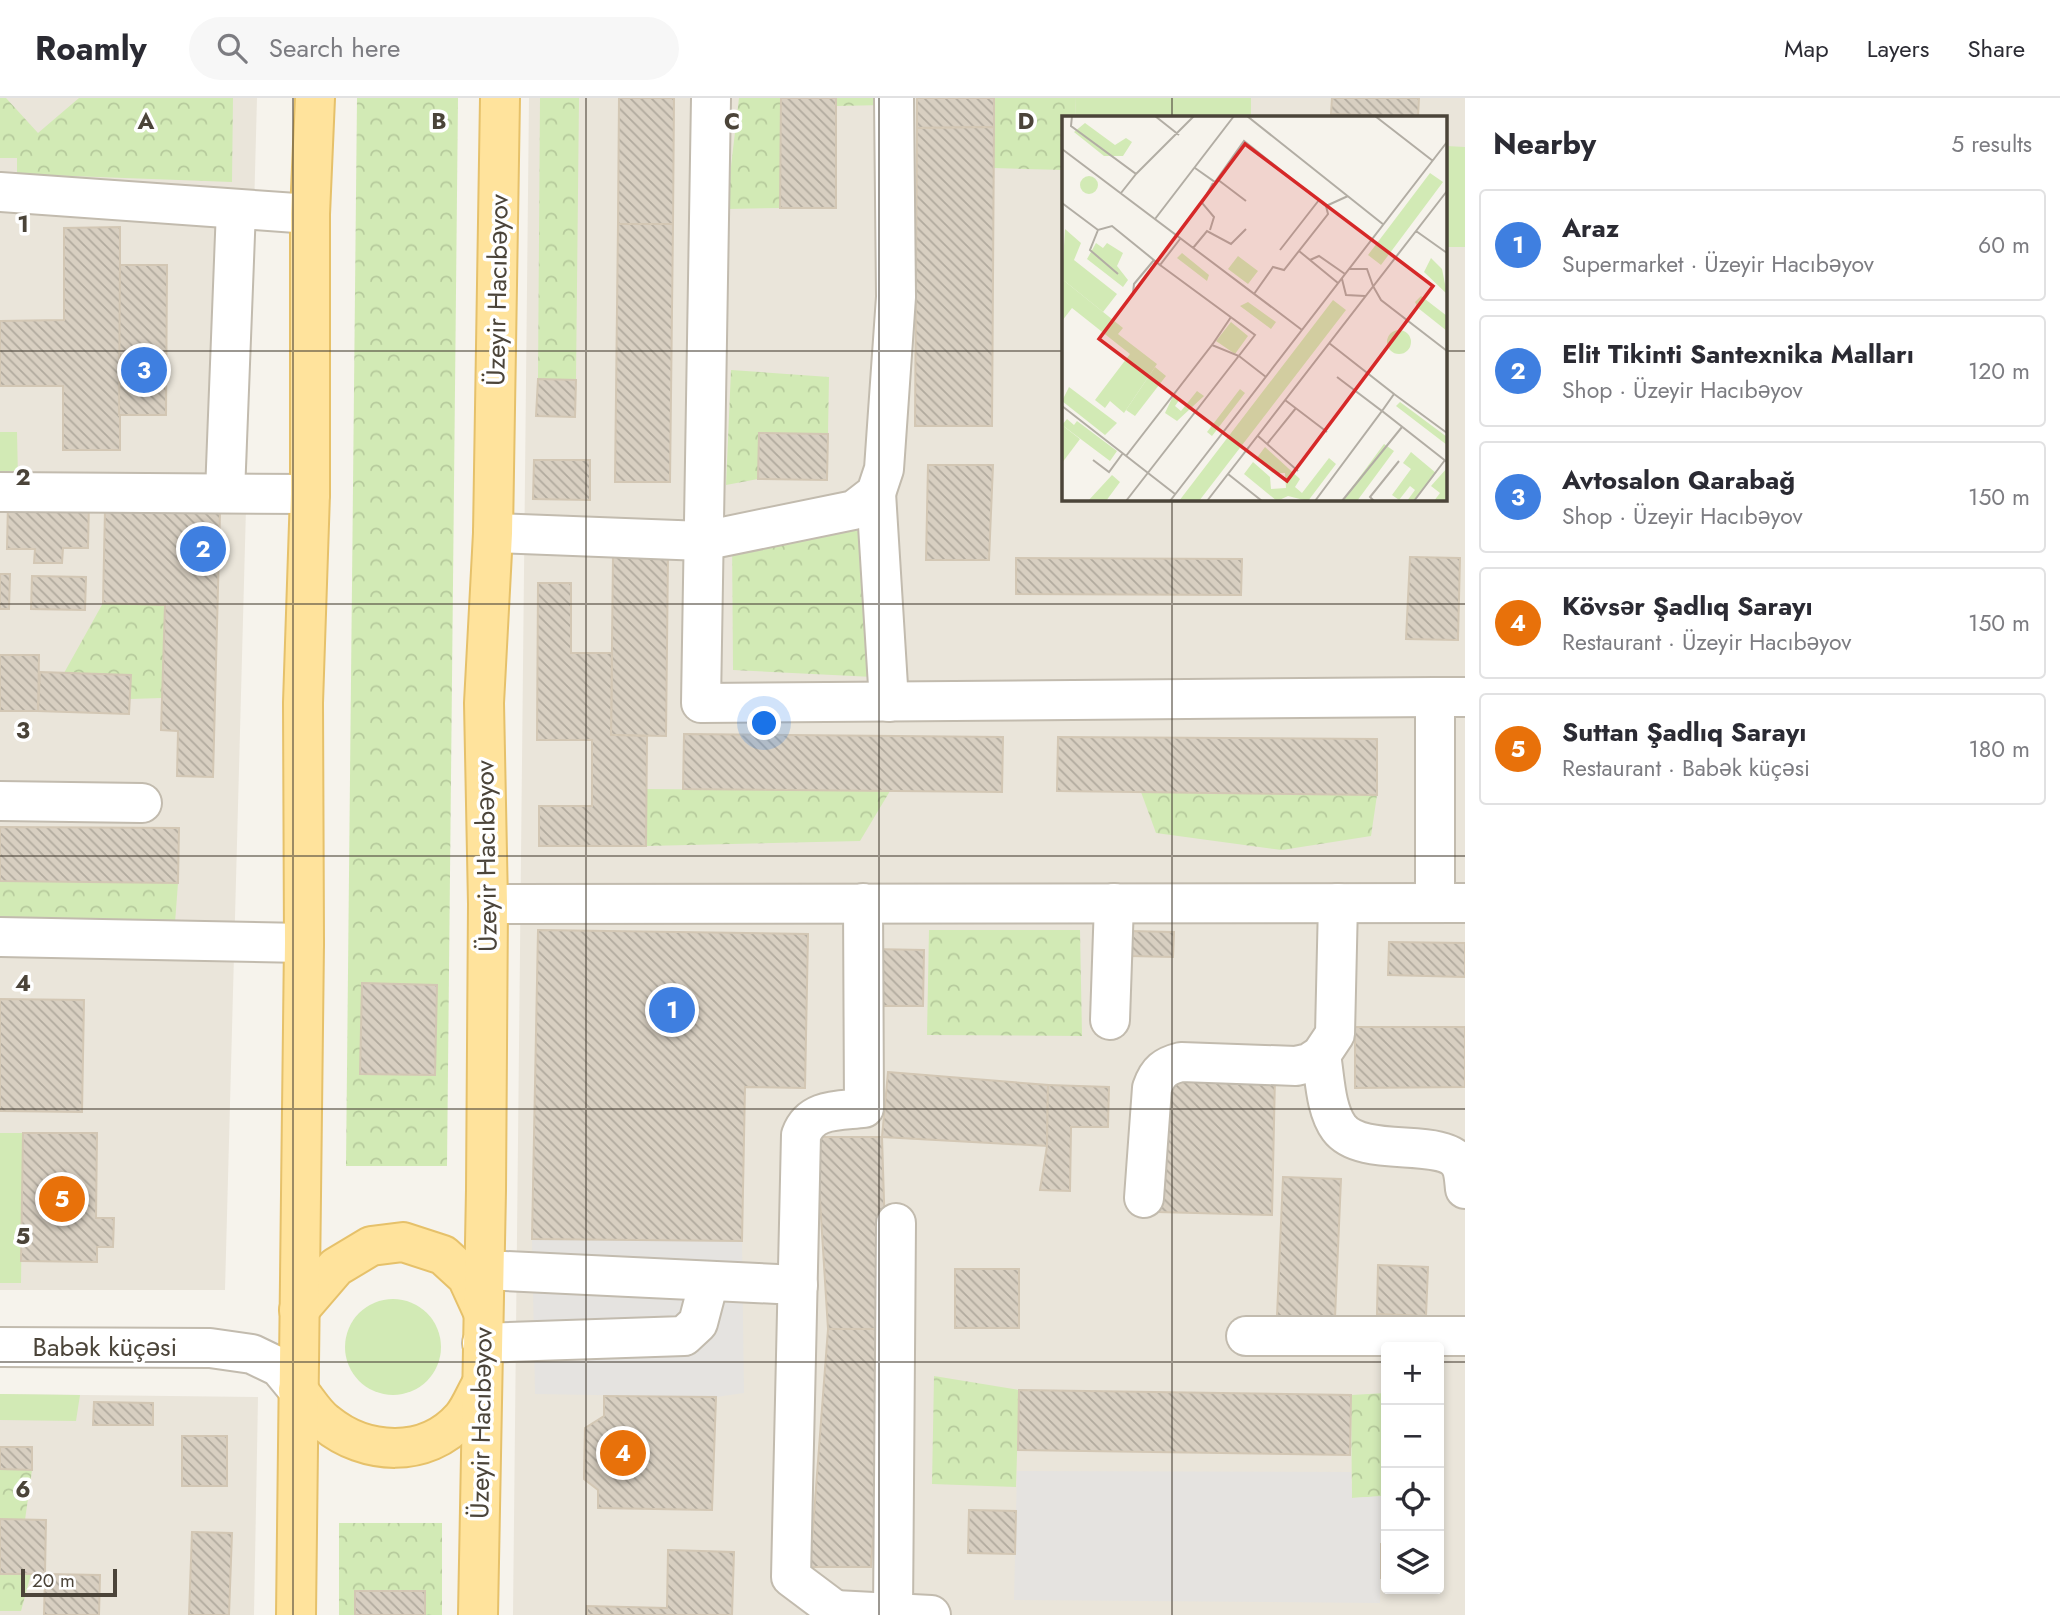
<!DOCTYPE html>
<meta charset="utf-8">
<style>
body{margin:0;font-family:Jost,sans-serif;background:#f7f7f7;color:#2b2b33}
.controls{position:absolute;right:21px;bottom:21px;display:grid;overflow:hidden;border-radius:7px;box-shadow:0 4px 10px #0003}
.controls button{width:63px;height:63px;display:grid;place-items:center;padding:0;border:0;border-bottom:2px solid #e1e1e2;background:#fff;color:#2b2b33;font:35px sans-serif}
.scale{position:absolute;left:21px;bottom:18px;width:96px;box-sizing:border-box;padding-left:7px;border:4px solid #4b4439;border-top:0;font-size:19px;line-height:24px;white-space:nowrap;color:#4b4439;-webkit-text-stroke:5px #fff;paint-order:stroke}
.you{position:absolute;left:765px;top:626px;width:24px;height:24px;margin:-18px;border:5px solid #fff;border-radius:50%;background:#1a73e8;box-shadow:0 0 0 10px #1a73e833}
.badge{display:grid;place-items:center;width:46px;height:46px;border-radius:50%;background:#fc3f1d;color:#fff;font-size:23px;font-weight:700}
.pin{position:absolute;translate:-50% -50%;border:4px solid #fff;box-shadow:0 2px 7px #0006}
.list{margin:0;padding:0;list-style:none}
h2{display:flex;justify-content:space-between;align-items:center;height:91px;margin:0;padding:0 28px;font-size:30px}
h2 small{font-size:23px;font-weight:400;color:#7c7c81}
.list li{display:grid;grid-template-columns:46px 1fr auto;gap:21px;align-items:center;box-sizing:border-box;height:112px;margin:0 14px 14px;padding:0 14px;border:2px solid #e1e1e2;border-radius:7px}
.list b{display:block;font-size:26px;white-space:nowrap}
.list p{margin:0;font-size:23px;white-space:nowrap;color:#7c7c81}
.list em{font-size:23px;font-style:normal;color:#7c7c81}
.icon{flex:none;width:38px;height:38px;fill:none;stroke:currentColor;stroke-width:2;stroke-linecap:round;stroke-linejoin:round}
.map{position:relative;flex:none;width:1465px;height:1517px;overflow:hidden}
header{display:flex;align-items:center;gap:42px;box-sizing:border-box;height:98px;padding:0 35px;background:#fff;border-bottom:2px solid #e1e1e2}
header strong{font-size:33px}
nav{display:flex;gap:38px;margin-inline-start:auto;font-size:24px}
.search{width:490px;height:63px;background:#f7f7f7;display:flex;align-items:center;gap:18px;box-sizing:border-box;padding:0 24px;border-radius:38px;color:#7c7c81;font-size:26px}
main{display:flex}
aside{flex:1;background:#fff}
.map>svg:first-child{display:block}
.residential{fill:#eae5da;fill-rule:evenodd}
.grass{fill:#d2eab5}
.forest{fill:url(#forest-crowns)}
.parking{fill:#e5e3e0}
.building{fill:url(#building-back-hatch);stroke:#d3c7b4;stroke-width:2}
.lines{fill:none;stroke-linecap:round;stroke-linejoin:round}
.minor-casing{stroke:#c2bbae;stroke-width:42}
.major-casing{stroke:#e6c16a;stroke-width:42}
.minor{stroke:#fff;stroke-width:38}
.major{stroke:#ffe39c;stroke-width:38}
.grid{fill:none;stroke:#4b4439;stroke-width:2;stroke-opacity:0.55}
.labels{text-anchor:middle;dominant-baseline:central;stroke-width:7;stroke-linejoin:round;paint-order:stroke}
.street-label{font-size:26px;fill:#4b4439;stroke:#fff}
.inset-road{fill:none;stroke:#b2ada4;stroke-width:2}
.view{fill:#d62828;fill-opacity:0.15;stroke:#d62828;stroke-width:3.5}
.inset-edge{fill:none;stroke:#4b4439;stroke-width:3.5}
.grid-label{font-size:23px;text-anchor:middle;font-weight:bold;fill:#4b4439;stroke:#fff;stroke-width:7;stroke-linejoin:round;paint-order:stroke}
</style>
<header>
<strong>Roamly</strong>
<div class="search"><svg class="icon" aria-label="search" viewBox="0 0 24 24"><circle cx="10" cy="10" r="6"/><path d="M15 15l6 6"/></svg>Search here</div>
<nav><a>Map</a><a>Layers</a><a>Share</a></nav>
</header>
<main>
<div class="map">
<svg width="1465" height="1517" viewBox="0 0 1465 1517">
<defs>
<pattern id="forest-crowns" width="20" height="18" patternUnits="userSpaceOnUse" patternTransform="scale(1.75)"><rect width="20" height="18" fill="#d2eab5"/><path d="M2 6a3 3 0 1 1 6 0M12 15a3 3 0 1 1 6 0" fill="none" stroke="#b6ca9c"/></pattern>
<pattern id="building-back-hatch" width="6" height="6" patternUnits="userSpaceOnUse" patternTransform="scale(1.75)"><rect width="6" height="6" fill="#d8cfc1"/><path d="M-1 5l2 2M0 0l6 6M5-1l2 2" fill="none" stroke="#b1aa9e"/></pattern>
</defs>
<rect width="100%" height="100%" fill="#f6f3ec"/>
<g class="residential">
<polygon points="0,0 257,0 225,1192 0,1192"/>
<path d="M529,0H1465V1517H513ZM1064,19H1446V401H1064ZM1386,1249H1439V1491H1386Z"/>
<polygon points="0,1296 258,1299 254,1517 0,1517"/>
</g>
<g class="grass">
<polygon points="1075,0 1251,0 1251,19 1076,19"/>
<polygon points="1446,48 1465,49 1465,149 1446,149"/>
<polygon points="0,334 17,334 18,381 0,381"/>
<polygon points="0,1035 23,1035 21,1185 0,1185"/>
<circle cx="393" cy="1249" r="48"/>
<polygon points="0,1296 80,1297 76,1323 0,1322"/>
</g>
<g class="forest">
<polygon points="0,0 6,0 38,35 79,0 233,0 232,84 17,76 17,60 0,60"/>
<polygon points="357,0 458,0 447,1068 346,1068"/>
<polygon points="540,0 579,0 576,282 538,281"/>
<polygon points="739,0 781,0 780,110 726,111"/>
<polygon points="836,0 886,0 886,7 836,8"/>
<polygon points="994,0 1075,0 1076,19 1064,19 1064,72 994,70"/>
<polygon points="731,272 829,279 828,336 759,335 758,381 726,387"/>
<polygon points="873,432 873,579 733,572 732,438"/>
<polygon points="103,505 165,507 162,600 130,601 131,578 64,575"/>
<polygon points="647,691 890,693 860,743 646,748"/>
<polygon points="1141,694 1377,697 1371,738 1282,752 1156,735"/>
<polygon points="0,783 178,785 175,825 0,821"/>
<polygon points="929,832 1080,832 1082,938 927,937"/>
<polygon points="934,1278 1019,1292 1016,1389 932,1386"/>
<polygon points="1386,1295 1386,1398 1352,1400 1351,1297"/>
<polygon points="0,1371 32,1372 25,1422 0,1421"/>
<rect x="339" y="1425" width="103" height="92"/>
<polygon points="0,1476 31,1476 21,1513 0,1513"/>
</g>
<g class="parking">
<polygon points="532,1141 742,1143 744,1295 716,1299 535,1296"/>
<polygon points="1017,1373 1351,1374 1352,1400 1382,1398 1380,1505 1014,1502"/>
</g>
<g class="building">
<polygon points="619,0 674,0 673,126 618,126"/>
<polygon points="781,0 836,0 836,110 780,110"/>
<polygon points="917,0 994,0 994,29 917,30"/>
<polygon points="1332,0 1419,0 1418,19 1331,16"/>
<polygon points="994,29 992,328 915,328 917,30"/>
<polygon points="618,126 673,126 670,384 615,384"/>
<polygon points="120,129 120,352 63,352 63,288 0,288 0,223 64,222 64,130"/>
<polygon points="120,167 167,167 166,317 119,317"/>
<polygon points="538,281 576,282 575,319 536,318"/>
<polygon points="759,335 828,336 827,382 758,381"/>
<polygon points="534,362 590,362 590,402 533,401"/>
<polygon points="928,367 993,367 989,462 926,462"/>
<polygon points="8,404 89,405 88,450 63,450 62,465 34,465 35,451 7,451"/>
<polygon points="105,411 220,414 213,679 177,678 178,633 161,632 165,507 103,505"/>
<polygon points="613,456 668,457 666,638 611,637"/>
<polygon points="1410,459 1460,460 1458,542 1406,541"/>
<polygon points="1016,460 1242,461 1241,497 1016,496"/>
<polygon points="0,476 10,476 9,511 0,511"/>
<polygon points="32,478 86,479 85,512 31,511"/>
<polygon points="538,485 571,485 571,555 612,555 611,637 647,638 646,748 539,748 539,708 592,708 592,642 537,642"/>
<polygon points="0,557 39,557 38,613 0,613"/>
<polygon points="40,574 131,577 129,616 38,613"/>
<polygon points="684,636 1003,639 1002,694 683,691"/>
<polygon points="1058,639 1377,641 1377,697 1057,693"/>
<polygon points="0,729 179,730 178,785 0,783"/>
<polygon points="538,832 808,836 805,990 745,989 742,1143 532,1141"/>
<polygon points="1130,833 1174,834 1173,859 1130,858"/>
<polygon points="1389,844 1465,845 1465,879 1388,877"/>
<polygon points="871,851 924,852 923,908 870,908"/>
<polygon points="362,885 437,887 435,977 360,976"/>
<polygon points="0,901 84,902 82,1014 0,1013"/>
<polygon points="1355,929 1465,929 1465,989 1355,990"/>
<polygon points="888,974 1048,987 1047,1048 882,1039"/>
<polygon points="1161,977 1275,979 1272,1117 1158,1114"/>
<polygon points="1048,987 1109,989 1108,1029 1071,1029 1070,1093 1040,1092 1047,1048"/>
<polygon points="23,1035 97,1035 96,1120 114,1120 113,1149 97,1149 97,1164 21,1163"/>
<polygon points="816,1039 882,1039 888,1231 828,1231"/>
<polygon points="1283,1079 1341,1081 1335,1220 1277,1218"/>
<polygon points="1378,1167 1428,1169 1426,1218 1377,1216"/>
<rect x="955" y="1171" width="64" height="59"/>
<polygon points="828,1231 888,1231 871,1469 810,1469"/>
<polygon points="1019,1292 1351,1297 1350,1357 1018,1352"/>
<polygon points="604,1298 716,1299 712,1412 598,1410 598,1392 584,1381 585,1330 604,1318"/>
<polygon points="94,1304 153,1305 153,1327 93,1327"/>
<rect x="182" y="1338" width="45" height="50"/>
<polygon points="0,1349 32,1349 32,1372 0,1371"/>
<polygon points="969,1412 1016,1413 1015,1456 968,1455"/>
<polygon points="0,1421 46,1422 45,1476 0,1476"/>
<polygon points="192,1434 232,1435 229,1517 189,1517"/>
<rect x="1381" y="1446" width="5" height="34"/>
<polygon points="668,1452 734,1454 732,1517 587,1517 587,1508 667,1510"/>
<polygon points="45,1476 100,1477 99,1517 44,1517"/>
<rect x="355" y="1493" width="70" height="24"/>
</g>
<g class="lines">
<g class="minor-casing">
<g id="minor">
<polyline points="711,0 701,605 1435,599"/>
<polyline points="0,94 310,116"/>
<polyline points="0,394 310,396"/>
<polyline points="225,395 236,111"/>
<polyline points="876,395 889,604"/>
<polyline points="493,435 703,443 854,412 876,395 884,371 896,199 894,0"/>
<polyline points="0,703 142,705"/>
<polyline points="1435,805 1435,599 1465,599"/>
<polyline points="488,806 1465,805"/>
<polyline points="0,839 304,845"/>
<polyline points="1110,922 1114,805"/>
<path d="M1321,957C1325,979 1325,1011 1339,1030C1362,1061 1443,1039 1459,1065C1464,1072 1464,1082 1465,1091"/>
<path d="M1144,1100L1152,990C1158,973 1165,968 1181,964L1296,968L1309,965L1321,957L1335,936L1338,805"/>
<polyline points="484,1172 798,1187"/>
<polyline points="1246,1238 1465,1238"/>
<polyline points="482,1245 684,1238 698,1225 709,1183"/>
<polyline points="0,1249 210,1250 252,1256 279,1269 298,1292"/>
<path d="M835,1512L791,1479L801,1037C811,1010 838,1013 864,1010L863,805"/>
<polyline points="893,1516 896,1125"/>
<polyline points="829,1517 835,1512 931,1517"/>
</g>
</g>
<g class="major-casing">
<g id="major">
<polyline points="299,1212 336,1169 371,1148 403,1144 443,1157 467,1179 483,1214"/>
<path d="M298,1292C307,1303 315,1317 326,1325C365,1357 426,1361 462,1320C470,1311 475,1297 481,1287"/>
<polyline points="296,1517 304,845 303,605 310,396 310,116 315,0"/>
<polyline points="478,1517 486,1092 488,806 484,605 493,435 500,0"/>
</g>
</g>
<use href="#minor" class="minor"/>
<use href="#major" class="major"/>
</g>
<path class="grid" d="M293,0V1517M586,0V1517M879,0V1517M1172,0V19M0,253H1064M1446,253H1465M1172,401V1517M0,506H1465M0,758H1465M0,1011H1465M0,1264H1386M1439,1264H1465"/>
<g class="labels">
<g class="street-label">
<text transform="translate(497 192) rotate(-89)">Üzeyir Hacıbəyov</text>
<text transform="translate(486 758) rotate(-91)">Üzeyir Hacıbəyov</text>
<text x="105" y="1249">Babək küçəsi</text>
<text transform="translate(481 1325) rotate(-89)">Üzeyir Hacıbəyov</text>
</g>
</g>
<g transform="translate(1062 18)">
<rect width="385" height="385" fill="#f6f3ec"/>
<path d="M0,163L61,212L56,218L95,248L62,297L48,285L43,292L33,284L68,238L10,192L0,205ZM325 226a12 12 0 1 1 24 0a12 12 0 1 1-24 0ZM7,271L55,307L43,319L0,285ZM5,303L12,309L15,305L55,335L48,345L0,309Z" fill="#d2eab5"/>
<path d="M23,7L53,29L64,22L70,26L61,40H42L12,16ZM368,57L381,66L319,149L306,139ZM18 69a9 9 0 1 1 18 0a9 9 0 1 1-18 0ZM3,113L19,127L12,144L55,178L41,196L0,163ZM34,127L41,132L45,127L61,137L55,150L66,164L61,171L25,143ZM120,137L147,159L145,165L115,142ZM176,140L196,155L186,168L166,153ZM369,142L380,153L385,178L362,156ZM359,180L385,200V215L356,192L353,186ZM271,184L284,194L137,385H117ZM186,186L214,206L209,213L178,190ZM169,206L186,220L173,238L154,225ZM93,251L104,260L73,300L64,294ZM178,273L183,277L150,320L145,316ZM135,275L142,280L115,305L103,297L112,278L118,283L113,290L119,295ZM338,286L385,321V329L334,290ZM0,309L18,323L0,347ZM322,328L332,335L295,385H280ZM203,331L238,363L233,371L240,377L267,342L274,348L246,385L226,380L215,385L182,358L191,346L208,361L209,373L224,372L223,357H211L194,343ZM349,336L374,357L352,385H345L353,374L348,370L337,384L330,379L349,353L341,347ZM385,352V385H372L378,377L369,370ZM50,359L58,366L44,385H26Z" fill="#d2eab5"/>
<path class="inset-road" d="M10,0L9,10L74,58L59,77M93,0L117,19M185,0L322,109M313,0L371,45M0,33L240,214M133,52L153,66L182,25L264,90L286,80M74,58L132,0M155,63L184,85M0,87L36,114L50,110L98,149L118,123M93,103L172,0M36,114L28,134L56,158M148,114L152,101L140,87L151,67M354,115L385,137M131,132L145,115L169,128L184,113M218,134L257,84M237,135L276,167M248,144L257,140L283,158M287,153H305L311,170M280,163L284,179L303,180M311,170L319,184L385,235M71,177L72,168L92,144M192,178L211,151L222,154L266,98L264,90M267,227L332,278L320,295L275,261M150,229L169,201M332,278L385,317M223,284L265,316M0,290L113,378M196,320L236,355M205,328L234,292M64,340L150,229L177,240L204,261M31,344L47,356L61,337M166,358L200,385M64,385L193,219L98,149M108,385L385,26M145,385L385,75M253,385L320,295L385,346M280,385L340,311M312,385L308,381L337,345M352,385L383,344"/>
<path class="view" d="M183,28L371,170L225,365L37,223Z"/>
<rect width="385" height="385" class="inset-edge"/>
</g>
<g class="grid-label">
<text x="146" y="31">A</text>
<text x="439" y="31">B</text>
<text x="732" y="31">C</text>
<text x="1026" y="31">D</text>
<text x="23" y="134">1</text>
<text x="23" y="387">2</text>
<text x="23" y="640">3</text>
<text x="23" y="893">4</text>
<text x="23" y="1146">5</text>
<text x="23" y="1399">6</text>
</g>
</svg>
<div class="controls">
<button>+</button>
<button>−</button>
<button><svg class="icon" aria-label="locate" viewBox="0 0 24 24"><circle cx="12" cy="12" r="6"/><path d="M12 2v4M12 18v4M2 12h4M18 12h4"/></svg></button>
<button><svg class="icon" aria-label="layers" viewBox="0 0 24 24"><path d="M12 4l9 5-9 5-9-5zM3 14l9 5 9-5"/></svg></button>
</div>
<div class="scale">20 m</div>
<div class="you"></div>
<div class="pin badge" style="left:672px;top:912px;background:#3f7fe0">1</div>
<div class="pin badge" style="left:203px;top:451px;background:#3f7fe0">2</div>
<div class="pin badge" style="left:144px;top:272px;background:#3f7fe0">3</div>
<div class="pin badge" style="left:623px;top:1355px;background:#e8710a">4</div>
<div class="pin badge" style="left:62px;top:1101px;background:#e8710a">5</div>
</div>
<aside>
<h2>Nearby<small>5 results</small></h2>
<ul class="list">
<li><span class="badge" style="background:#3f7fe0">1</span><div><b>Araz</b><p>Supermarket · Üzeyir Hacıbəyov</p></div><em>60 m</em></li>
<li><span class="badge" style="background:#3f7fe0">2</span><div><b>Elit Tikinti Santexnika Malları</b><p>Shop · Üzeyir Hacıbəyov</p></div><em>120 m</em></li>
<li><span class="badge" style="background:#3f7fe0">3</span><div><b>Avtosalon Qarabağ</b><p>Shop · Üzeyir Hacıbəyov</p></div><em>150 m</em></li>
<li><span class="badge" style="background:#e8710a">4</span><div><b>Kövsər Şadlıq Sarayı</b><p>Restaurant · Üzeyir Hacıbəyov</p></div><em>150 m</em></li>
<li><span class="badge" style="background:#e8710a">5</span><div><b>Suttan Şadlıq Sarayı</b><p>Restaurant · Babək küçəsi</p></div><em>180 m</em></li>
</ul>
</aside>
</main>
